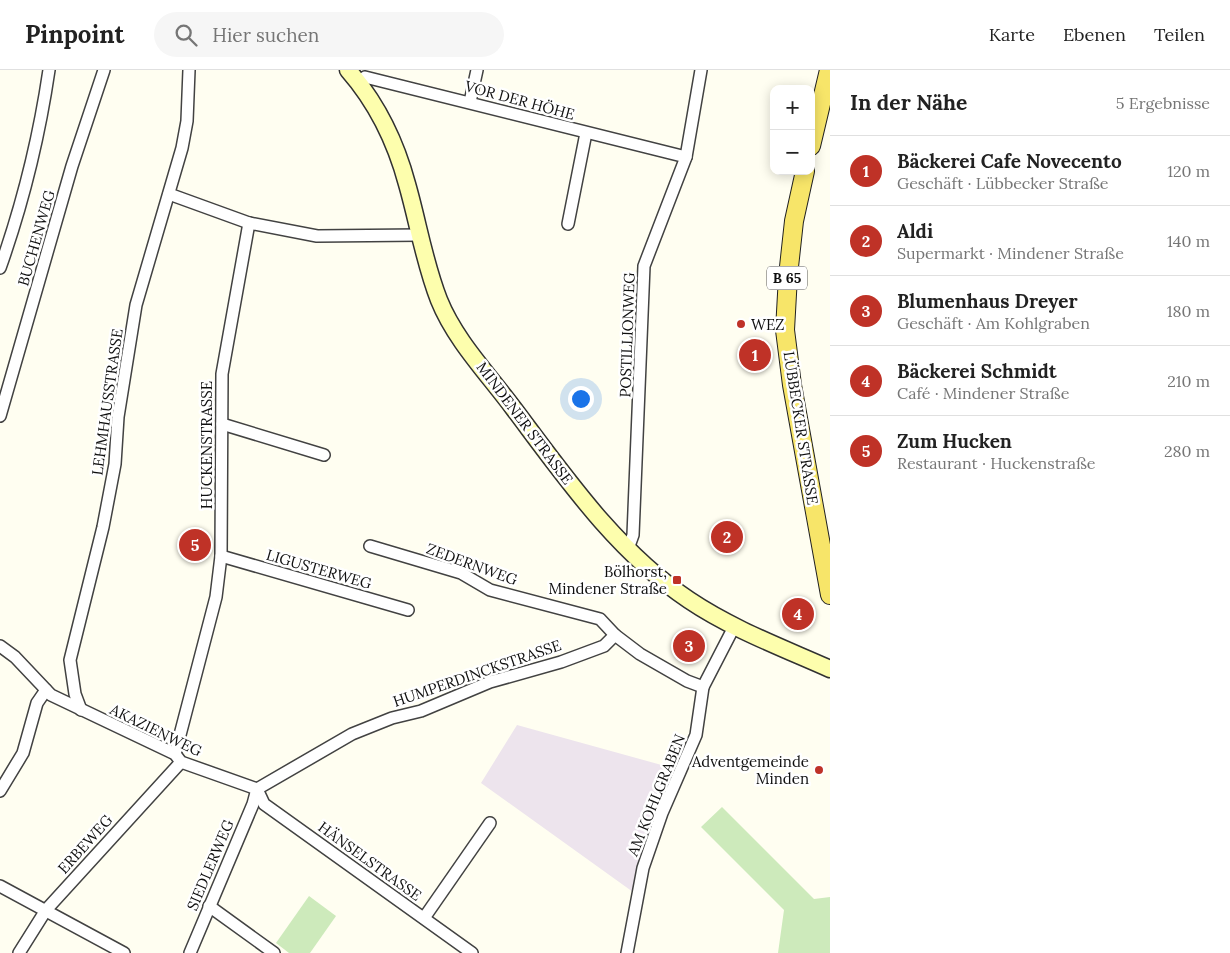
<!DOCTYPE html>
<html lang="de">
<meta charset="utf-8">
<style>
body{margin:0;font-family:Lora,serif;background:#f6f6f6;color:#222}
.controls{position:absolute;right:15px;top:15px;display:grid;overflow:hidden;border-radius:10px;box-shadow:0 2px 12px #0003}
.controls button{width:45px;height:45px;display:grid;place-items:center;padding:0;border:0;border-bottom:1px solid #e0e0e0;background:#fff;color:#222;font:25px sans-serif}
.you{position:absolute;left:580px;top:328px;width:18px;height:18px;margin:-12px;border:4px solid #fff;border-radius:50%;background:#1a73e8;box-shadow:0 0 0 8px #1a73e833}
.badge{display:grid;place-items:center;width:32px;height:32px;border-radius:50%;background:#bf3227;color:#fff;font-size:16px;font-weight:700}
.pin{position:absolute;translate:-50% -50%;border:2px solid #fff;box-shadow:0 1px 5px #0006}
.list{margin:0;padding:0;list-style:none}
h2{display:flex;justify-content:space-between;align-items:center;height:65px;margin:0;padding:0 20px;font-size:21px}
h2 small{font-size:16px;font-weight:400;color:#767676}
.list li{display:grid;grid-template-columns:32px 1fr auto;gap:15px;align-items:center;box-sizing:border-box;height:70px;padding:0 20px;border-top:1px solid #e0e0e0}
.list b{display:block;font-size:19px;white-space:nowrap}
.list p{margin:0;font-size:16px;white-space:nowrap;color:#767676}
.list em{font-size:16px;font-style:normal;color:#767676}
.icon{flex:none;width:28px;height:28px;fill:none;stroke:currentColor;stroke-width:2;stroke-linecap:round;stroke-linejoin:round}
.map{position:relative;flex:none;width:830px;height:883px;overflow:hidden}
header{display:flex;align-items:center;gap:30px;box-sizing:border-box;height:70px;padding:0 25px;background:#fff;border-bottom:1px solid #e0e0e0}
header strong{font-size:24px}
nav{display:flex;gap:28px;margin-inline-start:auto;font-size:18px}
.search{width:350px;height:45px;background:#f6f6f6;display:flex;align-items:center;gap:12px;box-sizing:border-box;padding:0 18px;border-radius:28px;color:#767676;font-size:19px}
main{display:flex}
aside{flex:1;background:#fff}
.map>svg:first-child{display:block}
.industrial{fill:#ede4ed}
.green{fill:#cdeabb}
.lines{fill:none;stroke-linecap:round;stroke-linejoin:round}
.street-casing{stroke:#424242;stroke-width:14}
.secondary-casing{stroke:#313131;stroke-width:19}
.primary-casing{stroke:#202020;stroke-width:20}
.street{stroke:#fff;stroke-width:11}
.secondary{stroke:#fdfead;stroke-width:16}
.primary{stroke:#f7e569;stroke-width:18}
.poi-dot{fill:#bf3227;stroke:#fff;stroke-width:2}
.labels{text-anchor:middle;dominant-baseline:central;stroke-width:5;stroke-linejoin:round;paint-order:stroke}
.shield{fill:#fff;stroke:#575757;stroke-width:1}
.shield-label{font-size:14px;font-weight:bold;fill:#0f0f0f}
.street-label{font-size:15px;fill:#0f0f0f;stroke:#fff}
.poi-label{font-size:15px;fill:#0f0f0f;stroke:#fff;text-anchor:end}
</style>
<header>
<strong>Pinpoint</strong>
<div class="search"><svg class="icon" aria-label="search" viewBox="0 0 24 24"><circle cx="10" cy="10" r="6"/><path d="M15 15l6 6"/></svg>Hier suchen</div>
<nav><a>Karte</a><a>Ebenen</a><a>Teilen</a></nav>
</header>
<main>
<div class="map">
<svg width="830" height="883" viewBox="0 0 830 883">
<rect width="100%" height="100%" fill="#fffef1"/>
<polygon class="industrial" points="517,655 676,699 650,756 633,822 481,713"/>
<g class="green">
<polygon points="722,737 814,829 830,827 830,883 778,883 784,840 701,757"/>
<polygon points="309,826 336,846 310,883 289,883 276,873"/>
</g>
<g class="lines">
<g class="street-casing">
<g id="street">
<polyline points="359,12 365,7 686,87"/>
<polyline points="470,32 477,0"/>
<polyline points="169,124 249,153 317,166 420,165"/>
<polyline points="568,154 586,63"/>
<path d="M0,198C23,133 39,68 49,0"/>
<polyline points="0,346 72,96 104,0"/>
<polyline points="222,354 324,385"/>
<polyline points="370,476 461,503 490,520 600,549 615,565 640,584 687,611 703,617"/>
<polyline points="628,479 633,465 644,196 686,87 701,0"/>
<polyline points="221,486 408,540"/>
<polyline points="0,576 15,587 51,625 175,684 181,692 257,719"/>
<polyline points="81,640 75,624 70,590 103,457 115,394 118,347 136,235 182,78 187,51 189,0"/>
<polyline points="175,684 216,527 221,486 222,304 249,153"/>
<polyline points="257,719 352,664 392,648 421,641 490,612 561,592 604,576 615,565"/>
<polyline points="257,719 264,734 472,883"/>
<polyline points="0,721 23,683 37,633 46,620"/>
<polyline points="0,816 124,883"/>
<polyline points="209,836 274,883"/>
<polyline points="424,848 490,753"/>
<polyline points="19,883 46,840 181,692"/>
<polyline points="190,883 253,734 257,719"/>
<polyline points="627,883 643,798 662,743 696,665 703,617 735,555"/>
</g>
</g>
<g class="secondary-casing">
<path id="secondary" d="M348,0C376,32 396,73 407,114C418,152 424,192 439,230C455,270 488,304 514,339C565,407 617,482 689,530C732,559 783,578 830,599"/>
</g>
<g class="primary-casing">
<g id="primary">
<polyline points="811,76 829,0"/>
<polyline points="805,101 794,151 788,206 785,260 792,315 830,525"/>
</g>
</g>
<use href="#street" class="street"/>
<use href="#secondary" class="secondary"/>
<use href="#primary" class="primary"/>
</g>
<g class="poi-dot">
<circle cx="741" cy="254" r="5"/>
<rect x="672" y="505" width="10" height="10" rx="2.5"/>
<circle cx="819" cy="700" r="5"/>
</g>
<g class="labels">
<rect class="shield" x="767" y="196.5" width="40" height="23" rx="4"/>
<g class="shield-label">
<text x="787" y="208">B 65</text>
</g>
<g class="street-label">
<text transform="translate(520 30) rotate(15)">VOR DER HÖHE</text>
<text transform="translate(36 168) rotate(-74)">BUCHENWEG</text>
<text transform="translate(627 265) rotate(-88)">POSTILLIONWEG</text>
<text transform="translate(107 332) rotate(-82)">LEHMHAUSSTRASSE</text>
<text transform="translate(525 353) rotate(53)">MINDENER STRASSE</text>
<text transform="translate(801 358) rotate(81)">LÜBBECKER STRASSE</text>
<text transform="translate(206 375) rotate(-90)">HUCKENSTRASSE</text>
<text transform="translate(472 494) rotate(20)">ZEDERNWEG</text>
<text transform="translate(319 499) rotate(16)">LIGUSTERWEG</text>
<text transform="translate(477 603) rotate(-19)">HUMPERDINCKSTRASSE</text>
<text transform="translate(156 660) rotate(26)">AKAZIENWEG</text>
<text transform="translate(656 725) rotate(-68)">AM KOHLGRABEN</text>
<text transform="translate(85 774) rotate(-48)">ERBEWEG</text>
<text transform="translate(370 791) rotate(36)">HÄNSELSTRASSE</text>
<text transform="translate(210 795) rotate(-67)">SIEDLERWEG</text>
</g>
<g class="poi-label">
<text x="751" y="254" text-anchor="start">WEZ</text>
<text x="667" y="501">Bölhorst,<tspan x="667" dy="17">Mindener Straße</tspan></text>
<text x="809" y="691">Adventgemeinde<tspan x="809" dy="17">Minden</tspan></text>
</g>
</g>
</svg>
<div class="controls">
<button>+</button>
<button>−</button>
</div>
<div class="you"></div>
<div class="pin badge" style="left:755px;top:285px">1</div>
<div class="pin badge" style="left:727px;top:467px">2</div>
<div class="pin badge" style="left:689px;top:576px">3</div>
<div class="pin badge" style="left:798px;top:544px">4</div>
<div class="pin badge" style="left:195px;top:475px">5</div>
</div>
<aside>
<h2>In der Nähe<small>5 Ergebnisse</small></h2>
<ul class="list">
<li><span class="badge">1</span><div><b>Bäckerei Cafe Novecento</b><p>Geschäft · Lübbecker Straße</p></div><em>120 m</em></li>
<li><span class="badge">2</span><div><b>Aldi</b><p>Supermarkt · Mindener Straße</p></div><em>140 m</em></li>
<li><span class="badge">3</span><div><b>Blumenhaus Dreyer</b><p>Geschäft · Am Kohlgraben</p></div><em>180 m</em></li>
<li><span class="badge">4</span><div><b>Bäckerei Schmidt</b><p>Café · Mindener Straße</p></div><em>210 m</em></li>
<li><span class="badge">5</span><div><b>Zum Hucken</b><p>Restaurant · Huckenstraße</p></div><em>280 m</em></li>
</ul>
</aside>
</main>
